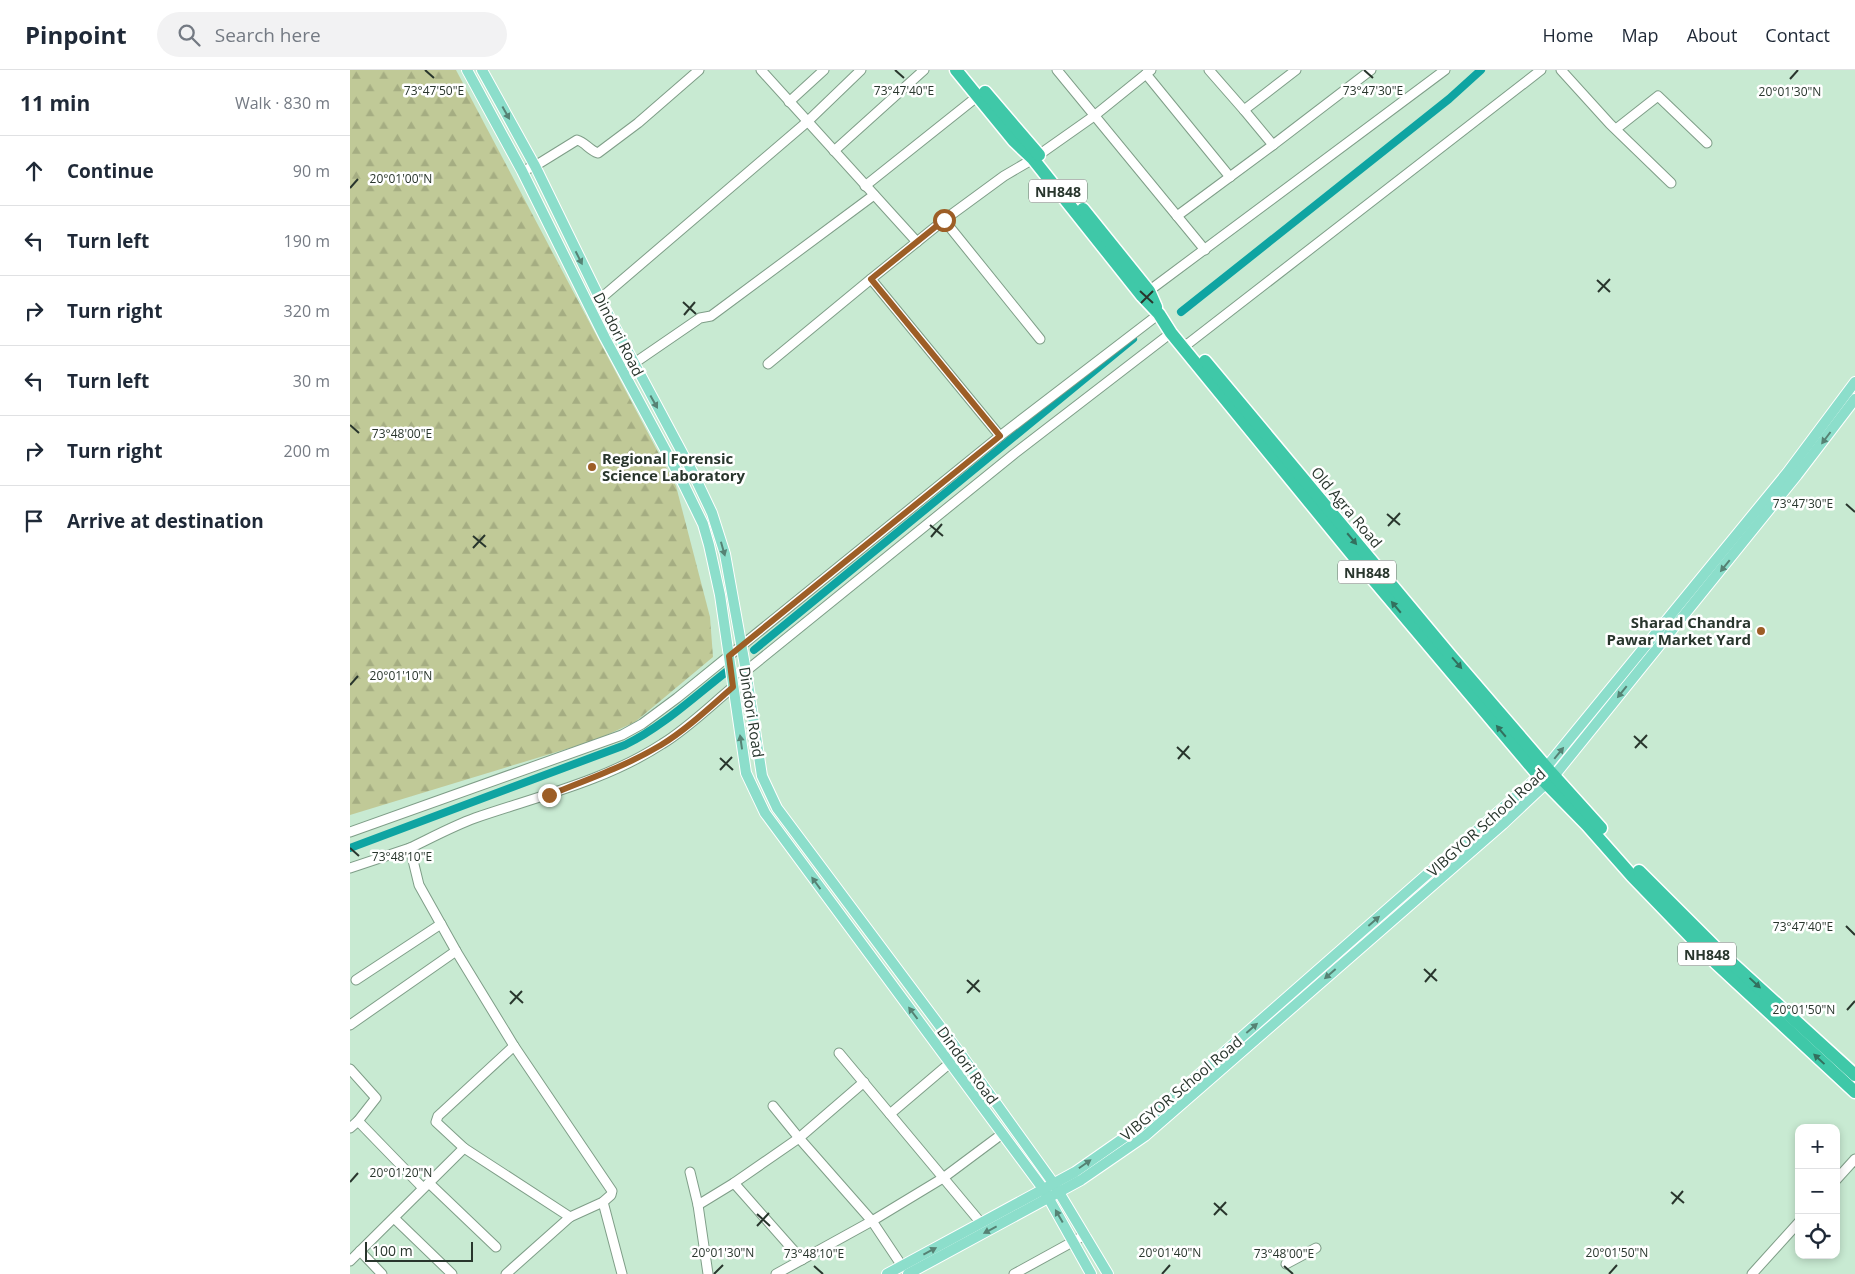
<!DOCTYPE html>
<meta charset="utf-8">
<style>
body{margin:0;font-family:"Open Sans",sans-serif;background:#f2f2f3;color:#1f2937}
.controls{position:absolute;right:15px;bottom:15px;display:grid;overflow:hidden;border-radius:10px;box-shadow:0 2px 8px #0003}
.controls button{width:45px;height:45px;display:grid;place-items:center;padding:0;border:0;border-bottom:1px solid #e0e1e3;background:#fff;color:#1f2937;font:25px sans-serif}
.scale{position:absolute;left:15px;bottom:12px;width:108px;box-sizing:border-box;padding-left:5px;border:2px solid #29362d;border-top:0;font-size:14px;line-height:18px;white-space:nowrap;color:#29362d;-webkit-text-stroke:4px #fff;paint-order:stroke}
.stop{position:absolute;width:15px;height:15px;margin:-11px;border:4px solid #9d5e26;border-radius:50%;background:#fff}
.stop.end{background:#9d5e26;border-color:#fff;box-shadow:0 1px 5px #0008}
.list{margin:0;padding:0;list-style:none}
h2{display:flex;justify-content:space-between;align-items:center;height:65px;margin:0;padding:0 20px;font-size:21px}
h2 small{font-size:16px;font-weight:400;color:#747a83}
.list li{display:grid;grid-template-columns:32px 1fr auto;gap:15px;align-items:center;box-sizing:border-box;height:70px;padding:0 20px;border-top:1px solid #e0e1e3}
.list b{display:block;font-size:19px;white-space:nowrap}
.list em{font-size:16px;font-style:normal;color:#747a83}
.icon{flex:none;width:28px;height:28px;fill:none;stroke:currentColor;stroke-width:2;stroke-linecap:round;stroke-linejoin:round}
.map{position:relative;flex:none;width:1505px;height:1204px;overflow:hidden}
header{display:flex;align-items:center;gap:30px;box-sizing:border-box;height:70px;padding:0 25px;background:#fff;border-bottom:1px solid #e0e1e3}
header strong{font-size:24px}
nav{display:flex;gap:28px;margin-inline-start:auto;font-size:18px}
.search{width:350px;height:45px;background:#f2f2f3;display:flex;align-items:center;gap:12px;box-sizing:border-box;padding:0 18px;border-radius:28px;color:#747a83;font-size:19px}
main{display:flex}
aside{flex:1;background:#fff}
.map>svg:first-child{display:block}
.forest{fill:url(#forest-firs)}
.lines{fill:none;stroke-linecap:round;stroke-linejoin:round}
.canal{stroke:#0fa4a2;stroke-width:8}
.minor-casing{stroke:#7f9e88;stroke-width:11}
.major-casing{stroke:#fff;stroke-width:12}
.highway-casing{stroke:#fff;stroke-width:15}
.minor{stroke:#fff;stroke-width:9}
.major{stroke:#8cdecb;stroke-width:10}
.highway{stroke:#3fc8a8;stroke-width:12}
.oneway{fill:#568274}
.oneway2{fill:#32705e}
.route{stroke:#9d5e26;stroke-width:6}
.ticks{fill:none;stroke:#29362d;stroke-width:2}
.poi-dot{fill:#9d5e26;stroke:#fff;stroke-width:2}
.labels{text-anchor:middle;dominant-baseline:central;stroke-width:5;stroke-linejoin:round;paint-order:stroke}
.shield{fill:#fff;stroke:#69726c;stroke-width:1}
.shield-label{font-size:14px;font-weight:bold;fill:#29362d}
.street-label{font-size:15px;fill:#29362d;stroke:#fff}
.poi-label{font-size:15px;font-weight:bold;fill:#29362d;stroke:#fff;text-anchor:start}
.ticks-label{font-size:12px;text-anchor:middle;fill:#29362d;stroke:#fff;stroke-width:5;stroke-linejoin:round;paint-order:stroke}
</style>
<header>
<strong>Pinpoint</strong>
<div class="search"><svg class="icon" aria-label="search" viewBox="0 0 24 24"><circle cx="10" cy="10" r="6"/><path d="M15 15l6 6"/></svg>Search here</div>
<nav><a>Home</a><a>Map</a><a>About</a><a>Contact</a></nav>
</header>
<main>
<aside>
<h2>11 min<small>Walk · 830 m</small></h2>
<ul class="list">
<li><svg class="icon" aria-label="ahead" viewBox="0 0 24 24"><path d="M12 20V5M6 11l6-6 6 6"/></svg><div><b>Continue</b></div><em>90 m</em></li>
<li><svg class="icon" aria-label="left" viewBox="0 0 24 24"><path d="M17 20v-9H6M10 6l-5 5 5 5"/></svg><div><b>Turn left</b></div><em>190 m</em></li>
<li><svg class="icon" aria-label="right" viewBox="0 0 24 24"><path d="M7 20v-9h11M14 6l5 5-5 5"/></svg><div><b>Turn right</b></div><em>320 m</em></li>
<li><svg class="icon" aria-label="left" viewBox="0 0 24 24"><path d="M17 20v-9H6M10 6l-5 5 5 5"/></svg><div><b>Turn left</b></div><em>30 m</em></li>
<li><svg class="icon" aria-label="right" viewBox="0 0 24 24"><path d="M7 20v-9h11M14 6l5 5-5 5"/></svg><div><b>Turn right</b></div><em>200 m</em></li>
<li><svg class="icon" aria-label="arrive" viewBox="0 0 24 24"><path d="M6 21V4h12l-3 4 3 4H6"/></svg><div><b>Arrive at destination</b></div></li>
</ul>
</aside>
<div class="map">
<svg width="1505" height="1204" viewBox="0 0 1505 1204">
<defs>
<pattern id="forest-firs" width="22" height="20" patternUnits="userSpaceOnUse" patternTransform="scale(1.25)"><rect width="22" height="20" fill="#c0c997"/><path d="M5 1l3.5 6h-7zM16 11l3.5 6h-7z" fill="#a5ad82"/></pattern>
</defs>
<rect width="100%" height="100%" fill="#c8ead2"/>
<polygon class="forest" points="0,0 106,0 326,416 360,547 363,587 285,652 246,670 0,745"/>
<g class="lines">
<g class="canal">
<polyline points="831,242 1099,29 1131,0"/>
<polyline points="404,580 783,269"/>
<path d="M0,778L275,675C312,657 344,627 376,602"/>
</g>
<g class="minor-casing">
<g id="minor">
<polyline points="411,0 567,172"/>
<polyline points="707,0 855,180"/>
<polyline points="859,0 894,40 946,0"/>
<polyline points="1211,0 1260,54 1321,113"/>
<polyline points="796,4 880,107"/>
<polyline points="439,32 474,0"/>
<polyline points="894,40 923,75 1021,0"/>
<polyline points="1266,59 1308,26 1357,73"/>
<polyline points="484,81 574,0"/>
<path d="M172,101L185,96L227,70C235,72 239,80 248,83L288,53L349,0"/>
<polyline points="515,116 628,26"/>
<polyline points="827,146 923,75"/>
<polyline points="594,150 690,269"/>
<polyline points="796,223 1095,0"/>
<polyline points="250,229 457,52 511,0"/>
<polyline points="832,277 839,273 1191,0"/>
<polyline points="283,294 350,248 361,246 524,125"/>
<polyline points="418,294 521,209"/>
<polyline points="650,366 521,209 594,150 654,106 683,89 744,46 801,0"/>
<polyline points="381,605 396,601 664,384 821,263"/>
<polyline points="0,762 272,665 292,654 327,628 650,366 809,244"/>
<polyline points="0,798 60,778"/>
<polyline points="6,910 91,854"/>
<polyline points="0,955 106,881"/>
<polyline points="164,976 88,1046 86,1052 114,1078 220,1147"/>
<polyline points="489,983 631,1153"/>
<polyline points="0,999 26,1028 8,1051"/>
<polyline points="423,1036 449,1068 522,1151 552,1196"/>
<polyline points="540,1044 600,993"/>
<polyline points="0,1058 8,1051 73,1118"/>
<polyline points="340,1102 348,1135 358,1204"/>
<polyline points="1486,1110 1505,1089"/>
<polyline points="79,1113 146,1177"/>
<polyline points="384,1113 452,1190"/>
<polyline points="253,1132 272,1204"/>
<polyline points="348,1135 384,1113 449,1068 514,1012"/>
<polyline points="44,1148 102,1204"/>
<polyline points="10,1181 32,1204"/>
<polyline points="0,1191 114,1078"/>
<polyline points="936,1194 966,1178"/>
<path d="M156,1204L220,1147L253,1132L261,1125L262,1121L164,976L106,881L69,815L60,778C81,768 103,756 125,748C189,726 255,711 312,674C338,658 360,636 383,617"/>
<polyline points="426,1204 522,1151 593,1108 652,1064"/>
<polyline points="664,1204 735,1165"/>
<polyline points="1402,1204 1449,1152"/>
</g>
</g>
<g class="major-casing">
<g id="major">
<polyline points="117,0 172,101 255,268 331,409 353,454 359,475 370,525 396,703 415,743 694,1120 741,1204"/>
<polyline points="132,0 185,96 250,229 343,403 362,443 375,484 396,601 412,706 427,738 613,987 704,1114 758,1204"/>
<polyline points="537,1204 725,1102 788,1058 1189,706 1437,403 1505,312"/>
<polyline points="558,1204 731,1110 795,1066 1153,754 1204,706 1447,405 1505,329"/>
</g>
</g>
<g class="highway-casing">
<g id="highway">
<polyline points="606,0 664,71 683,89 792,226 809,244 821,263 1005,488 1189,706 1237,755 1282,806 1366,893 1505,1022"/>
<polyline points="635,22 689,85"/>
<polyline points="733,139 799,221 806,237"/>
<polyline points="855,291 1100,585 1197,698 1251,758"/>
<polyline points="1289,801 1372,884 1505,1005"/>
</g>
</g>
<use href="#minor" class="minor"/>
<use href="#major" class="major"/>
<use href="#highway" class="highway"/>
</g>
<defs><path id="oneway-solid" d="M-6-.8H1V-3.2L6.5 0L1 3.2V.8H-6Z" transform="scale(1.25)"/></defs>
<g class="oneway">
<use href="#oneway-solid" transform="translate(156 43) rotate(61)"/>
<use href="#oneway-solid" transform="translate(229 188) rotate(63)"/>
<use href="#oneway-solid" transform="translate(304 332) rotate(61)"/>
<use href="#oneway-solid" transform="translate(1476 368) rotate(127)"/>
<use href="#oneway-solid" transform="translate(373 479) rotate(74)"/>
<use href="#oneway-solid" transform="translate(1375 496) rotate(129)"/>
<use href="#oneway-solid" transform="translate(1272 622) rotate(129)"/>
<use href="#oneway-solid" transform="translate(391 672) rotate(-98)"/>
<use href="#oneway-solid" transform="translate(1209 683) rotate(-51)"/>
<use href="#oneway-solid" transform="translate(466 813) rotate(-126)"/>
<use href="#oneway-solid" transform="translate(1024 851) rotate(-41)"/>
<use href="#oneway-solid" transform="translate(980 904) rotate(139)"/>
<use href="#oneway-solid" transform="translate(563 943) rotate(-127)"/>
<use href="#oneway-solid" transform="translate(902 958) rotate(-41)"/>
<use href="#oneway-solid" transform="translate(735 1094) rotate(-35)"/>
<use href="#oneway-solid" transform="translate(709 1146) rotate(-120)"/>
<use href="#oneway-solid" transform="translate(640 1160) rotate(152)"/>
<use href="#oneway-solid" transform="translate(580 1181) rotate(-28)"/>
</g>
<g class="oneway2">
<use href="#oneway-solid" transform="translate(1002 469) rotate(50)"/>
<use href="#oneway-solid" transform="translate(1046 537) rotate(-130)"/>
<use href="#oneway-solid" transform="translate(1107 593) rotate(49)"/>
<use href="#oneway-solid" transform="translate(1151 661) rotate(-130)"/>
<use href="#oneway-solid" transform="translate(1405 913) rotate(43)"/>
<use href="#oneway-solid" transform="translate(1469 989) rotate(-137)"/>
</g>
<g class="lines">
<path class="route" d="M199,725C237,710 276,696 311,675C337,659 360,637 383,617L379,586L650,366L521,209L594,150"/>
</g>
<path class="ticks" d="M75,0L84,8M545,0L554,8M1014,0L1023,8M1440,9L1448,0M0,118L8,109M1247,210L1260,222M790,221L803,233M1248,222L1260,209M333,232L346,244M791,233L803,221M334,245L345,232M0,355L9,363M1496,434L1505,442M1037,444L1050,455M580,455L593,466M1038,456L1050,443M123,466L136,477M581,467L592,454M123,478L135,465M0,615L8,606M1284,666L1297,678M827,677L840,689M1285,678L1297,665M370,688L383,700M828,689L839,676M370,700L382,687M0,778L9,786M1496,856L1505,865M1074,899L1087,911M617,910L630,922M1075,912L1086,899M160,921L173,933M617,923L629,910M160,934L172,921M1497,940L1505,931M0,1112L8,1103M1321,1122L1334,1133M864,1133L877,1145M1322,1134L1333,1121M407,1144L420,1156M864,1145L876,1132M407,1156L419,1143M464,1196L473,1204M934,1196L943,1204M364,1204L373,1195M812,1204L820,1195M1259,1204L1267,1195"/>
<g class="poi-dot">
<circle cx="242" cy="397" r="5"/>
<circle cx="1411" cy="561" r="5"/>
</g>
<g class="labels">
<g class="shield">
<rect x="679" y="109.5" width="58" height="23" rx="4"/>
<rect x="988" y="490.5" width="58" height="23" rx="4"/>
<rect x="1328" y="872.5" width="58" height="23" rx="4"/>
</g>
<g class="shield-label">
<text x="708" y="121">NH848</text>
<text x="1017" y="502">NH848</text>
<text x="1357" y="884">NH848</text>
</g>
<g class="street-label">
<text transform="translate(269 264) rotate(63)">Dindori Road</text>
<text transform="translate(997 437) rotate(50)">Old Agra Road</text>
<text transform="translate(402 642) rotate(81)">Dindori Road</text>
<text transform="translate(1136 752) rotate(-42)">VIBGYOR School Road</text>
<text transform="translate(618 995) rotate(54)">Dindori Road</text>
<text transform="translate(831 1018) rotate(-40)">VIBGYOR School Road</text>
</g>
<g class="poi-label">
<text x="252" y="388">Regional Forensic<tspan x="252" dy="17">Science Laboratory</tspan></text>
<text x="1401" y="552" text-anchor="end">Sharad Chandra<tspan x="1401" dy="17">Pawar Market Yard</tspan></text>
</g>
</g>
<g class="ticks-label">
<text x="84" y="25">73°47'50"E</text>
<text x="554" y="25">73°47'40"E</text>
<text x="1023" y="25">73°47'30"E</text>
<text x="1440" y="26">20°01'30"N</text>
<text x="51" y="113">20°01'00"N</text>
<text x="52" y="368">73°48'00"E</text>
<text x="1453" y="438">73°47'30"E</text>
<text x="51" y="610">20°01'10"N</text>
<text x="52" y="791">73°48'10"E</text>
<text x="1453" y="861">73°47'40"E</text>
<text x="1454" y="944">20°01'50"N</text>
<text x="51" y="1107">20°01'20"N</text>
<text x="373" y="1187">20°01'30"N</text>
<text x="820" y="1187">20°01'40"N</text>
<text x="1267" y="1187">20°01'50"N</text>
<text x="464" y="1188">73°48'10"E</text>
<text x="934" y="1188">73°48'00"E</text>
</g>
</svg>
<div class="controls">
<button>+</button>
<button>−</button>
<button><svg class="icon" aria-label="locate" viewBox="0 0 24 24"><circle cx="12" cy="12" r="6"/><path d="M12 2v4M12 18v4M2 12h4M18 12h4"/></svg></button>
</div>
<div class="scale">100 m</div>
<div class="stop" style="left:594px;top:150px"></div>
<div class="stop end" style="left:199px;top:725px"></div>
</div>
</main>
